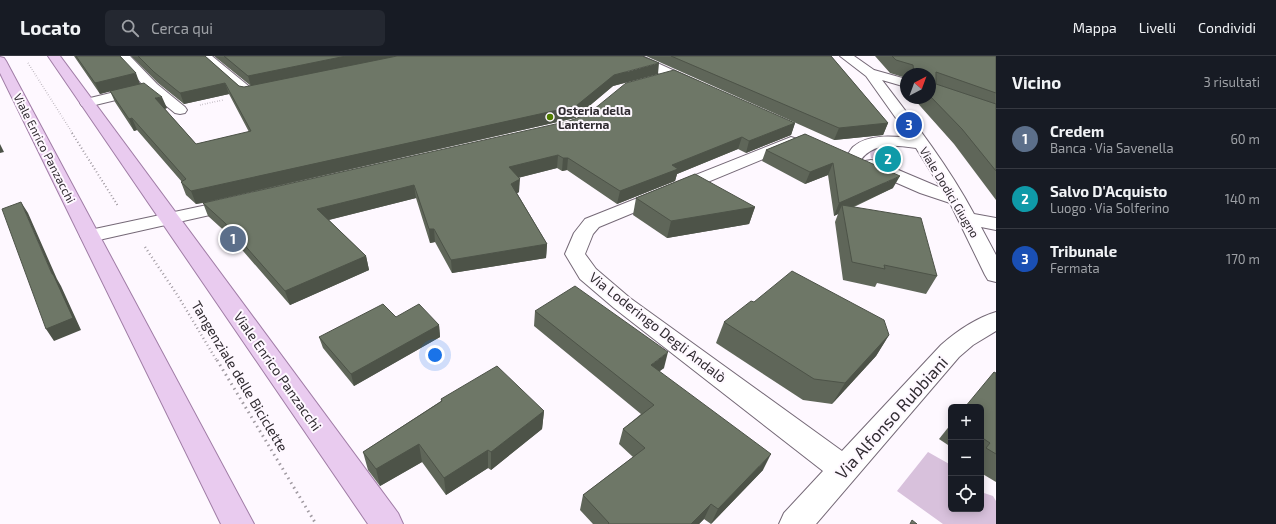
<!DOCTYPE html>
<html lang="it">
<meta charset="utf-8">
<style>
body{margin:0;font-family:"Exo 2",sans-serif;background:#242831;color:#f1f3f6}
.controls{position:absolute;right:12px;bottom:12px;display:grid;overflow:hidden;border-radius:6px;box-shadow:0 2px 10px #0003}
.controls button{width:36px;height:36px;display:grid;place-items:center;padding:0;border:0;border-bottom:1px solid #363941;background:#171b24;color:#f1f3f6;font:20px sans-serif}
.compass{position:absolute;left:900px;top:12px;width:36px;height:36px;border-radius:50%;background:#171b24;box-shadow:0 2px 10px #0003;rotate:41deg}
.you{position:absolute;left:435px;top:299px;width:14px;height:14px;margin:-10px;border:3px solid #fff;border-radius:50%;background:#1a73e8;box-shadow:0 0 0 6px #1a73e833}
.badge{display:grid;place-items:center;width:26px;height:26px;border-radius:50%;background:#ea580c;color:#fff;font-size:13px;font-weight:700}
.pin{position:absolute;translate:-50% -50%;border:2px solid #fff;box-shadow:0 1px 4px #0006}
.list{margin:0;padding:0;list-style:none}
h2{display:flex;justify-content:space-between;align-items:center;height:52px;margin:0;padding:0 16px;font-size:17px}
h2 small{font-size:13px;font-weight:400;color:#9ea1a6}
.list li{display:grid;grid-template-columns:26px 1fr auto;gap:12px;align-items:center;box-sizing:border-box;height:60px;padding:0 16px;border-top:1px solid #363941}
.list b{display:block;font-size:15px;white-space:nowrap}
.list p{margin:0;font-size:13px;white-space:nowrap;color:#9ea1a6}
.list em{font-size:13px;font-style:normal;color:#9ea1a6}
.icon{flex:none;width:22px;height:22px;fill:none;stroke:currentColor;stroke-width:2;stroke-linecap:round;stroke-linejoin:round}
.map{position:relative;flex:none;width:996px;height:468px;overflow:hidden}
header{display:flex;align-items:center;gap:24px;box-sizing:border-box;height:56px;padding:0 20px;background:#171b24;border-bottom:1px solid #363941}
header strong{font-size:19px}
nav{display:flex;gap:22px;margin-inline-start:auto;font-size:14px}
.search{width:280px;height:36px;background:#242831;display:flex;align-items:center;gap:10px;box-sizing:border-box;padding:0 14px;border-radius:6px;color:#9ea1a6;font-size:15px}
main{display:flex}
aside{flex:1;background:#171b24}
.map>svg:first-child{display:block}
.green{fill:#d8c1dc}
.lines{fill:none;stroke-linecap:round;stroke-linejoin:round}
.minor-casing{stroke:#756977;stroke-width:2}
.major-casing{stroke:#a07da6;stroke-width:2}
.path-far3{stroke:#a09aa1;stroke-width:1.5;stroke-dasharray:0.5 2;stroke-linecap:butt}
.path-far2{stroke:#a09aa1;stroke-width:2;stroke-dasharray:1 2.5;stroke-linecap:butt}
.path-far1{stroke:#a09aa1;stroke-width:2.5;stroke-dasharray:1 3;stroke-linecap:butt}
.path{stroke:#a09aa1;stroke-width:3;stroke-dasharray:1.5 4;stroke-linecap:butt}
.minor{fill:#fff;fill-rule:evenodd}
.major{fill:#e9cbef;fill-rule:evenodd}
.wall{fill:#5f6659}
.shaded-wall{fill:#4d5348}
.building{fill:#6e7767;stroke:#4d5348}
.poi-dot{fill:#4f7c00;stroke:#fef8ff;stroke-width:1.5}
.labels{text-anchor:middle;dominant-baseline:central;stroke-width:4;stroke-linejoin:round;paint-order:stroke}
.far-poi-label{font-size:12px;font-weight:bold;fill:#312c32;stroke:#fef8ff;text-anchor:start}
.far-street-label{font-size:12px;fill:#312c32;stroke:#fef8ff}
.street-label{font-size:14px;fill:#312c32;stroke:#fef8ff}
.near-street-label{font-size:17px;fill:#312c32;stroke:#fef8ff}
</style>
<header>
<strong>Locato</strong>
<div class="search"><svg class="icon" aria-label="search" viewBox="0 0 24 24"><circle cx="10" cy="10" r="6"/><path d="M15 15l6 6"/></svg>Cerca qui</div>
<nav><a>Mappa</a><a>Livelli</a><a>Condividi</a></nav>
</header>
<main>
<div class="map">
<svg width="996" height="468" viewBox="0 0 996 468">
<rect width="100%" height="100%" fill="#fef8ff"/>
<g class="green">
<polygon points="885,90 891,97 883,99 884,105 905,116 906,118 871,102 870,96 877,91"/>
<polygon points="928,396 951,409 951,453 981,453 981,436 993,440 996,445 996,468 943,468 897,435"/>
</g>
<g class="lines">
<g class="minor-casing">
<g id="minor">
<polygon points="117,0 130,0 157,28 185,51 187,54 185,57 180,58 175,57 149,36 87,51 82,50 80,47 82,44 143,29"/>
<path d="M199,0H212L251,32L268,29L273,30L275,33L273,36C264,38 252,42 243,40Z"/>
<polygon points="626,0 642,0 699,26 701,29 699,32 689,32 628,3"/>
<path d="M840,0H854L874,14L906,23V31L882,24C915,67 949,111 974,158L996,162V174L981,171L996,199V226L988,224L985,219L950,147L920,137L865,113L863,109L865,105L871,104L877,105L941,132L916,92C895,89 873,86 860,105L854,107L848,105L846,102C848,99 850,94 853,91C867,78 892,80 910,82L866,20Z"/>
<path d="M791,81L797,83L799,86L797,89L599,171L593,178L585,198L596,213L630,242L842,395L941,289C957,275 976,262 996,256V275L973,289L959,301L816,468H779L784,457L823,415L614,252L580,223L565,198L574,177L585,163Z"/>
<polygon points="235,143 241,144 244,148 241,152 90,186 83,184 80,180 83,176 90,174"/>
</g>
</g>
<g class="major-casing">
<g id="major">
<polygon points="48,0 60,0 398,457 403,468 368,468"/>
<polygon points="0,1 4,2 6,5 254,468 221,468 0,17"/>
</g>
</g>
<g class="path-far3">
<polyline points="28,7 73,78"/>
<polyline points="200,49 223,44"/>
</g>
<polyline class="path-far2" points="72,77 118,150"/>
<polyline class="path-far1" points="145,191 178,240 217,305"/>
<polyline class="path" points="217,304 316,468"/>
<use href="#minor" class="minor"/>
<use href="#major" class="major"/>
</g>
<g class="wall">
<polygon points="74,0 120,0 140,28 167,52 165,53 196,88 249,76 229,38 184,48 158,27 131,0 205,0 239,30 244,31 251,30 214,0 397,0 658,18 613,30 575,62 208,146 795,67 791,79 746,97 738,93 677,118 675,125 617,148 567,114 562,115 557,112 518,122 519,136 517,137 547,188 546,202 452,217 435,186 430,187 416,142 329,164 366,200 369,214 290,249 230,180 208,160 203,147 196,148 186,139 181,126 182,126 137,74 134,75 115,46 110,35 100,38"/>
<polygon points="646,0 831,0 888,67 883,79 834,84"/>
<polygon points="875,0 996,0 996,144 954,88 913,42 930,42 930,18 906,18 906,22 890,17"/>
<polygon points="906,26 906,35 903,32"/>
<polygon points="805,78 893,132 854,151 937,220 926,238 877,227 875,231 843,224 835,166 838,158 834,160 828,119 805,128 762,105 766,94"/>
<polygon points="636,142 755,151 749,168 667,182 633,159"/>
<polygon points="754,246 889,279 876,300 832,348 803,344 716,287 724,266"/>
<polygon points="535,255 664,312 659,315 763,414 711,468 704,463 699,468 593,468 580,454 583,439 633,401 619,388 623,373 641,358 534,270"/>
<polygon points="396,261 439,269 440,281 354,330 323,292 319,281"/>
<polygon points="996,317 996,426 981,417 981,351"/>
<polygon points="441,343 544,355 542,373 491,414 488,412 446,439 422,406 380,430 368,414 363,396 441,345"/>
<polygon points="951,368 951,391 939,383"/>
</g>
<g class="shaded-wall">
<polygon points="346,0 397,0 251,30 248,20"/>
<polygon points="659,7 658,18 613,30 575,62 196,148 191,135"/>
<polygon points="136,17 140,28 100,38 95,27"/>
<polygon points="225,27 229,38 184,48 180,37"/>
<polygon points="162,41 167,52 160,54 155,42"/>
<polygon points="132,62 137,74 134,75 129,63"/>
<polygon points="795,67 791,79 746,97 749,85"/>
<polygon points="888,67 883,79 834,84 839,72"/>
<polygon points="742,81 738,93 677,118 675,125 617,148 620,135 672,109"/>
<polygon points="0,88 4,96 0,97"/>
<polygon points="558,99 557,112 509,124 509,111"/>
<polygon points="563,102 568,102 567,114 562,115"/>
<polygon points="833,107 828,119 805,128 810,116"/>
<polygon points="900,120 893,132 843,155 842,149 838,158 834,160 839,147"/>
<polygon points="520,123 519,136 511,141 511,128"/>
<polygon points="414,129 416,142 320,166 317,153"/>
<polygon points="21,146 28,157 57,223 61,230 81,274 54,285 46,273 52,218"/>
<polygon points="755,151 749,168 667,182 671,165"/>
<polygon points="429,173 434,173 435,186 430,187"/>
<polygon points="547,188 546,202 452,217 451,204"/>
<polygon points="366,200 369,214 290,249 285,235"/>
<polygon points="439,269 440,281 354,330 351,318"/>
<polygon points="889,279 876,300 832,348 845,327"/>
<polygon points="668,296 664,312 647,325 651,309"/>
<polygon points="544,355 542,373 491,414 491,396"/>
<polygon points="419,388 422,406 380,430 376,413"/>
<polygon points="488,394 488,412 446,439 444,422"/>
<polygon points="771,398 763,414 711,468 718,453"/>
<polygon points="711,448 704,463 699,468 691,468"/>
</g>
<g class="building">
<polygon points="76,0 120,0 136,17 95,27"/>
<polygon points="138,0 205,0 239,30 244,31 397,0 642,0 659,7 614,19 576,50 191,135 181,126 186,123 132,62 129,63 110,35 144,27 162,41 155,42 196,88 251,75 225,27 180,37 154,16"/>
<polygon points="224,0 346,0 248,20"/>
<polygon points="671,0 831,0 888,67 839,72"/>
<polygon points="892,0 996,0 996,37 936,16 936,28 996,48 996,115 962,73 930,40 930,18 912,18 914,18 913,9 896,4"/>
<polygon points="674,14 795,67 749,85 742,81 672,109 678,113 620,135 568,102 563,102 558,99 509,111 520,123 511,128 547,188 451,204 434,173 429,173 414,129 317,153 366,200 285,235 225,167 203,147 569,65 588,58 626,27"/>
<polygon points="805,78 900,120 839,147 833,107 810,116 766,94"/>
<polygon points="695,118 755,151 671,165 636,142"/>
<polygon points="21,146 52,218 53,218 73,262 46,273 2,153"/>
<polygon points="842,149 921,162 937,220 884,209 885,213 852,206"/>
<polygon points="792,215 884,264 889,279 845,327 814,323 724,266 751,245 754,246"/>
<polygon points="575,230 668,296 651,309 771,398 718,453 711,448 691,468 608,468 609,467 583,439 645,392 623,373 654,349 535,255"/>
<polygon points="383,248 396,261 419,248 439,269 351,318 319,281"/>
<polygon points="497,310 544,355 491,396 488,394 444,422 419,388 376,413 363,396 442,345 441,343"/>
<polygon points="994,316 996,317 996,398 986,392 990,387 981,381 981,351 965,351"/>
<polygon points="912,464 917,468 910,468"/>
</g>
<circle class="poi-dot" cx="550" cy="61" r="4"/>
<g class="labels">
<g class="far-poi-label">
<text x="558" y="54">Osteria della<tspan x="558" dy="14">Lanterna</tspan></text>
</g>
<g class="far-street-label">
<text transform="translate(45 92) rotate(63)">Viale Enrico Panzacchi</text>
<text transform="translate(950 136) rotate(59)">Viale Dodici Giugno</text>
</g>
<g class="street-label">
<text transform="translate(658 271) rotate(38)">Via Loderingo Degli Andalò</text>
<text transform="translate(278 315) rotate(55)">Viale Enrico Panzacchi</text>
<text transform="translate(240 320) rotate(59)">Tangenziale delle Biciclette</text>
</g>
<g class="near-street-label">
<text transform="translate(891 361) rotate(-48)">Via Alfonso Rubbiani</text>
</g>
</g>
</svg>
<div class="controls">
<button>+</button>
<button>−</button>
<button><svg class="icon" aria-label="locate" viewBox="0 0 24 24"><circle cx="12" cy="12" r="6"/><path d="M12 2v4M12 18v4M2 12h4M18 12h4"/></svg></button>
</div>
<svg class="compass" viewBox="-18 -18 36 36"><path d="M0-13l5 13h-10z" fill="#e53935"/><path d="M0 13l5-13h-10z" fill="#9ea1a6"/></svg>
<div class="you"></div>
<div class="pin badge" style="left:233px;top:183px;background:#5c6f8a">1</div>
<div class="pin badge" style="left:888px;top:103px;background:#0f9aa8">2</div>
<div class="pin badge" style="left:909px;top:69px;background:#1a4fb4">3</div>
</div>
<aside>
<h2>Vicino<small>3 risultati</small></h2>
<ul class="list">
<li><span class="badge" style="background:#5c6f8a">1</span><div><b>Credem</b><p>Banca · Via Savenella</p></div><em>60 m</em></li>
<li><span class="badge" style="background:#0f9aa8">2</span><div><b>Salvo D'Acquisto</b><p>Luogo · Via Solferino</p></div><em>140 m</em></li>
<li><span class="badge" style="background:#1a4fb4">3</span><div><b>Tribunale</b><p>Fermata</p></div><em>170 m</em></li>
</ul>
</aside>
</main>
